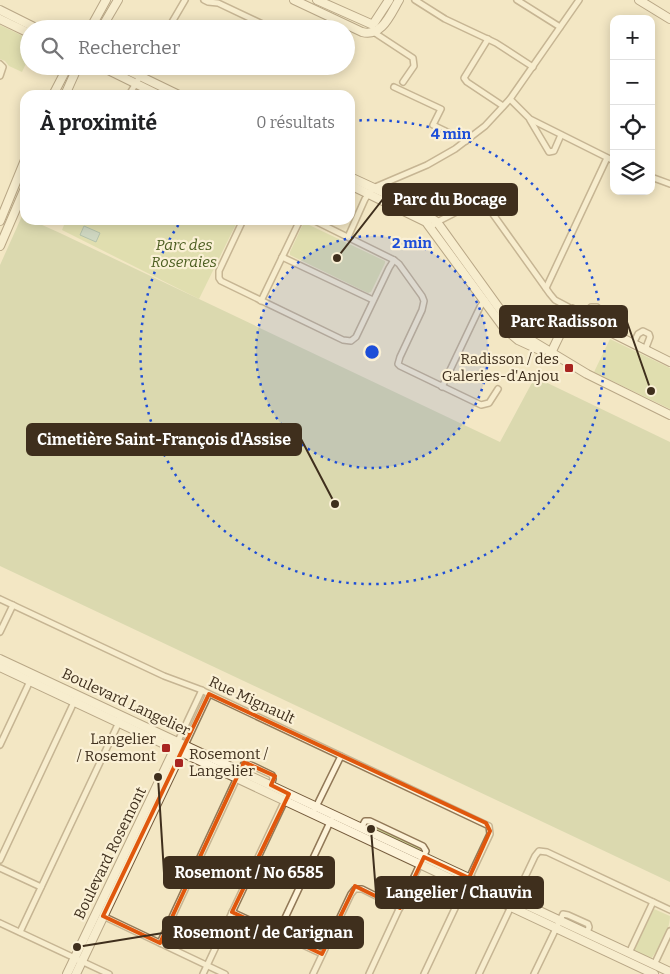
<!DOCTYPE html>
<html lang="fr">
<meta charset="utf-8">
<style>
body{margin:0;font-family:Bitter,serif;background:#f2f2f2;color:#202124}
.controls{position:absolute;right:15px;top:15px;display:grid;overflow:hidden;border-radius:10px;box-shadow:0 2px 12px #0003}
.controls button{width:45px;height:45px;display:grid;place-items:center;padding:0;border:0;border-bottom:1px solid #e0e0e0;background:#fff;color:#202124;font:25px sans-serif}
.list{margin:0;padding:0;list-style:none}
h2{display:flex;justify-content:space-between;align-items:center;height:65px;margin:0;padding:0 20px;font-size:21px}
h2 small{font-size:16px;font-weight:400;color:#757577}
.icon{flex:none;width:28px;height:28px;fill:none;stroke:currentColor;stroke-width:2;stroke-linecap:round;stroke-linejoin:round}
.map{position:relative;flex:none;width:670px;height:974px;overflow:hidden}
.search{position:absolute;background:#fff;box-shadow:0 2px 12px #0003;left:20px;top:20px;width:335px;height:55px;display:flex;align-items:center;gap:12px;box-sizing:border-box;padding:0 18px;border-radius:28px;color:#757577;font-size:19px}
.panel{position:absolute;background:#fff;box-shadow:0 2px 12px #0003;left:20px;top:90px;width:335px;height:135px;border-radius:15px}
.map>svg:first-child{display:block}
.green{fill:#cad396}
.cemetery{fill:#bfc796}
.water{fill:#a6c6be;stroke:#6b968d}
.lines{fill:none;stroke-linecap:round;stroke-linejoin:round}
.street-casing{stroke:#917857;stroke-width:8}
.secondary-casing{stroke:#73593a;stroke-width:10}
.street{stroke:#fdf3d9;stroke-width:5}
.secondary{stroke:#fdf3d9;stroke-width:8}
.marked{fill:none;stroke:#e0570d;stroke-width:4;stroke-linejoin:round}
.ring{fill:none;stroke:#1d4ed8;stroke-width:2.5;stroke-dasharray:2.5 5}
.poi-dot{fill:#a82420;stroke:#faf0d5;stroke-width:2}
.labels{text-anchor:middle;dominant-baseline:central;stroke-width:4.5;stroke-linejoin:round;paint-order:stroke}
.park-label{font-size:15px;font-style:italic;fill:#4c5e21;stroke:#faf0d5}
.poi-label{font-size:15px;fill:#3f2f1d;stroke:#faf0d5;text-anchor:end}
.street-label{font-size:15px;fill:#3f2f1d;stroke:#faf0d5}
.centre{fill:#1d4ed8;stroke:#faf0d5;stroke-width:2.5}
.ring-label{font-size:15px;text-anchor:middle;font-weight:bold;fill:#1d4ed8;stroke:#faf0d5;stroke-width:4.5;stroke-linejoin:round;paint-order:stroke}
.leader{fill:none;stroke:#3f2f1d;stroke-width:2}
.callout-dot{fill:#3f2f1d;stroke:#faf0d5;stroke-width:2}
.callout{fill:#3f2f1d;stroke:#3f2f1d;stroke-width:2}
.callout-label{font-size:16px;text-anchor:middle;font-weight:bold;fill:#fff}
</style>
<div class="map">
<svg width="670" height="974" viewBox="0 0 670 974">
<rect width="100%" height="100%" fill="#f3e7c4"/>
<g class="green">
<polygon points="0,25 29,39 29,57 22,72 9,66 5,61 0,59"/>
<polygon points="66,220 238,220 199,299 62,230"/>
<polygon points="305,223 385,261 385,263 371,292 368,293 290,255 290,252 303,224"/>
<polygon points="610,339 670,368 670,409 594,372"/>
<polygon points="371,824 421,848 420,851 369,827"/>
<path d="M654,909L670,916C670,931 659,948 651,959L634,950Z"/>
</g>
<polygon class="cemetery" points="22,216 25,217 25,220 31,220 60,233 500,442 535,377 670,442 670,882 0,566 0,265"/>
<polygon class="water" points="84,226 100,233 96,242 80,235"/>
<g class="lines">
<g class="street-casing">
<g id="street">
<polyline points="204,0 208,2 218,3 273,29"/>
<polyline points="415,0 445,19 496,43 533,67"/>
<polyline points="517,0 560,27"/>
<polyline points="168,29 185,0"/>
<polyline points="373,29 375,33 413,58 414,66 403,82"/>
<polyline points="488,39 464,78 467,82 503,106"/>
<polyline points="0,64 3,67 0,76"/>
<polyline points="394,87 441,109 433,125 466,141"/>
<polyline points="129,95 146,66"/>
<polyline points="510,99 530,119 614,161"/>
<polyline points="530,120 549,152 554,151 561,135"/>
<polyline points="651,177 670,184"/>
<polyline points="243,220 219,271 219,278 221,281 343,340 351,341 356,337 389,268 394,260"/>
<polyline points="313,220 394,260 399,264 422,296 424,301 422,310 400,357 398,364 400,366 481,405 489,403 498,389"/>
<polyline points="431,227 437,222 476,202 485,203 550,294 555,300 572,309"/>
<polyline points="348,237 365,199 373,188 427,165 455,149 485,126 510,99 579,0"/>
<polyline points="282,257 373,300"/>
<polyline points="546,288 607,158"/>
<polyline points="261,301 300,220"/>
<polyline points="585,316 591,307 597,307 599,309 599,314 595,322"/>
<polyline points="633,344 638,334 643,331 649,334 650,337 645,350"/>
<polyline points="442,387 480,307 485,300"/>
<polyline points="0,599 164,676 199,689 489,826 490,834 424,974"/>
<polyline points="0,632 13,605"/>
<polyline points="178,741 202,690"/>
<polyline points="0,745 31,679"/>
<polyline points="185,745 209,694"/>
<polyline points="315,809 341,756"/>
<polyline points="361,828 365,821 370,821 423,846 426,851 369,974"/>
<polyline points="0,860 75,700"/>
<polyline points="0,868 41,887"/>
<polyline points="232,912 322,954"/>
<polyline points="103,916 225,974"/>
<polyline points="0,923 109,974"/>
<polyline points="20,932 120,720"/>
<polyline points="278,933 331,820"/>
<polyline points="160,943 243,765 249,764 272,775 273,779 271,785"/>
<polyline points="629,953 653,902"/>
<polyline points="654,965 670,931"/>
<polyline points="203,974 286,798"/>
<polyline points="313,974 351,894 355,889 362,889 400,908"/>
<polyline points="479,974 535,856 539,851 547,852 670,910"/>
<polyline points="534,974 563,914 568,915 588,924 589,927 587,933"/>
</g>
</g>
<g class="secondary-casing">
<g id="secondary">
<path d="M294,0L362,32C382,37 390,15 399,0"/>
<polyline points="317,0 371,24 374,23 389,0"/>
<polyline points="639,0 670,19"/>
<polyline points="0,10 38,29"/>
<polyline points="0,19 29,33"/>
<polyline points="90,29 106,0"/>
<polyline points="101,29 118,0"/>
<polyline points="100,66 159,95"/>
<polyline points="119,66 179,95"/>
<polyline points="53,95 68,66"/>
<polyline points="65,95 78,66"/>
<polyline points="350,177 413,206 437,222 509,322 524,336 587,374 670,415"/>
<polyline points="350,185 426,222 504,328 518,340 542,351"/>
<polyline points="0,221 25,160"/>
<polyline points="0,246 25,188"/>
<polyline points="551,353 572,309 614,334 670,362"/>
<polyline points="0,659 670,972"/>
<polyline points="0,667 654,974"/>
<polyline points="67,974 176,746"/>
<polyline points="76,974 183,749"/>
</g>
</g>
<use href="#street" class="street"/>
<use href="#secondary" class="secondary"/>
</g>
<path d="M0 0H670V974H0ZM209,694L486,823L490,831L469,878L424,857L400,908L355,886L322,954L232,912L289,794L271,785L275,776L244,762L160,943L103,916Z" fill="#f3e7c4" fill-opacity=".55" fill-rule="evenodd"/>
<path class="marked" d="M209,694L486,823L490,831L469,878L424,857L400,908L355,886L322,954L232,912L289,794L271,785L275,776L244,762L160,943L103,916Z"/>
<circle cx="372" cy="352" r="116" fill="#1d4ed8" fill-opacity=".12"/>
<g class="ring">
<circle cx="372" cy="352" r="116"/>
<path d="M352 121A232 232 0 1 1 181 221"/>
</g>
<g class="poi-dot">
<rect x="564" y="363" width="10" height="10" rx="2.5"/>
<rect x="161" y="743" width="10" height="10" rx="2.5"/>
<rect x="174" y="758" width="10" height="10" rx="2.5"/>
</g>
<g class="labels">
<g class="park-label">
<text x="184" y="245">Parc des<tspan x="184" dy="17">Roseraies</tspan></text>
</g>
<g class="poi-label">
<text x="559" y="359">Radisson / des<tspan x="559" dy="17">Galeries-d'Anjou</tspan></text>
<text x="156" y="739">Langelier<tspan x="156" dy="17">/ Rosemont</tspan></text>
<text x="189" y="754" text-anchor="start">Rosemont /<tspan x="189" dy="17">Langelier</tspan></text>
</g>
<g class="street-label">
<text transform="translate(252 700) rotate(25)">Rue Mignault</text>
<text transform="translate(126 702) rotate(25)">Boulevard Langelier</text>
<text transform="translate(110 853) rotate(-64)">Boulevard Rosemont</text>
</g>
</g>
<circle cx="372" cy="352" r="8" class="centre"/>
<g class="ring-label">
<text x="451" y="139">4 min</text>
<text x="412" y="248">2 min</text>
</g>
<path class="leader" d="M337 258L383 199M651 391L627 322M335 504L301 439M158 777L164 873M371 829L376 893M77 947L163 933"/>
<g class="callout-dot">
<circle cx="337" cy="258" r="5"/>
<circle cx="651" cy="391" r="5"/>
<circle cx="335" cy="504" r="5"/>
<circle cx="158" cy="777" r="5"/>
<circle cx="371" cy="829" r="5"/>
<circle cx="77" cy="947" r="5"/>
</g>
<g class="callout">
<rect x="383" y="184" width="134" height="31" rx="5"/>
<rect x="500" y="306" width="127" height="31" rx="5"/>
<rect x="27" y="424" width="274" height="31" rx="5"/>
<rect x="164" y="857" width="170" height="31" rx="5"/>
<rect x="376" y="877" width="167" height="31" rx="5"/>
<rect x="163" y="917" width="200" height="31" rx="5"/>
</g>
<g class="callout-label">
<text x="450" y="205">Parc du Bocage</text>
<text x="564" y="327">Parc Radisson</text>
<text x="164" y="445">Cimetière Saint-François d'Assise</text>
<text x="249" y="878">Rosemont / No 6585</text>
<text x="459" y="898">Langelier / Chauvin</text>
<text x="263" y="938">Rosemont / de Carignan</text>
</g>
</svg>
<div class="controls">
<button>+</button>
<button>−</button>
<button><svg class="icon" aria-label="locate" viewBox="0 0 24 24"><circle cx="12" cy="12" r="6"/><path d="M12 2v4M12 18v4M2 12h4M18 12h4"/></svg></button>
<button><svg class="icon" aria-label="layers" viewBox="0 0 24 24"><path d="M12 4l9 5-9 5-9-5zM3 14l9 5 9-5"/></svg></button>
</div>
<div class="search"><svg class="icon" aria-label="search" viewBox="0 0 24 24"><circle cx="10" cy="10" r="6"/><path d="M15 15l6 6"/></svg>Rechercher</div>
<section class="panel">
<h2>À proximité<small>0 résultats</small></h2>
<ul class="list">
</ul>
</section>
</div>
